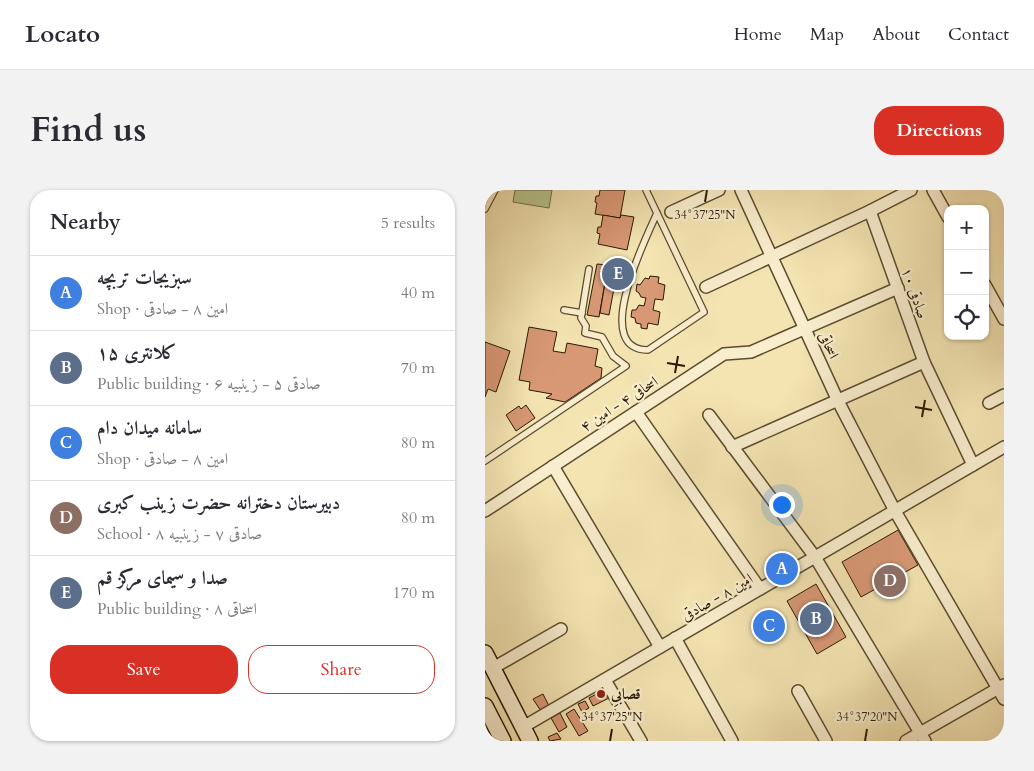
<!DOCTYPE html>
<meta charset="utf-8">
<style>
body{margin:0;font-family:Cardo,Amiri,serif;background:#f2f2f3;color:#2b2b33}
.controls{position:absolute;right:15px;top:15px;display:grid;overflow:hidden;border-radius:10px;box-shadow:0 1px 4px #0004}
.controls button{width:45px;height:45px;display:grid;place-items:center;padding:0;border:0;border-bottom:1px solid #e1e1e2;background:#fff;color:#2b2b33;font:25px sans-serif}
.you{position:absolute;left:296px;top:314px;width:18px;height:18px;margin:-12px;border:4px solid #fff;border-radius:50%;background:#1a73e8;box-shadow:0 0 0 8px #1a73e833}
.badge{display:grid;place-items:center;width:32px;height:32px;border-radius:50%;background:#d93025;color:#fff;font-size:16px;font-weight:700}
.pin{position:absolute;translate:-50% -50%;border:2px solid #fff;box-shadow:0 1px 5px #0006}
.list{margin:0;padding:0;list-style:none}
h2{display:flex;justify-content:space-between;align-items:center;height:65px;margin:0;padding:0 20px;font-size:21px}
h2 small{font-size:16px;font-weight:400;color:#7c7c81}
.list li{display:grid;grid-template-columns:32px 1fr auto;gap:15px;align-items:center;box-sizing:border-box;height:75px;padding:0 20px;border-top:1px solid #e1e1e2}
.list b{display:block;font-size:19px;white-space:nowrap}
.list p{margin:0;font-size:16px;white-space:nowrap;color:#7c7c81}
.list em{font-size:16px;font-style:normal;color:#7c7c81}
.actions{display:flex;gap:10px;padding:15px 20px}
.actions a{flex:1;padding:11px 0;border:1px solid #d93025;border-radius:20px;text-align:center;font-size:18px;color:#d93025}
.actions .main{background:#d93025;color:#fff}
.icon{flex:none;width:28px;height:28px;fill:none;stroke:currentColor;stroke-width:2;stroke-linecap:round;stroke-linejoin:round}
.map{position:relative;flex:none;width:519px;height:551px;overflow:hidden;border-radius:20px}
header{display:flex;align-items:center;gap:30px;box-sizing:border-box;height:70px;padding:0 25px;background:#fff;border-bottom:1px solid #e1e1e2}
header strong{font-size:24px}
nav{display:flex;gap:28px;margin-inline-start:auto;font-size:18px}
.intro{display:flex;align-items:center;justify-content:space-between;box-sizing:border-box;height:120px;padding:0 30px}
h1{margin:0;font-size:35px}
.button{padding:12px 22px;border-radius:20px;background:#d93025;color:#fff;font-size:18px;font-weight:700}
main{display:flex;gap:30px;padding:0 30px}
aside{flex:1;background:#fff;border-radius:20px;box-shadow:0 1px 4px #0004}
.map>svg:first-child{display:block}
.green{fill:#b9c58e;stroke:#727048}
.building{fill:#d89875;stroke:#2a1a03}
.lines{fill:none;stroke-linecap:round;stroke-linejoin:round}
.lane-casing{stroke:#5c4c2f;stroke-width:8}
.street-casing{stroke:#5c4c2f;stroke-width:14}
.secondary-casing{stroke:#2a1a03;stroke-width:18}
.lane{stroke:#f8edcd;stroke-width:5.5}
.street{stroke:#f8edcd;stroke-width:11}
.secondary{stroke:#f8edcd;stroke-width:15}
.ticks{fill:none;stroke:#2a1a03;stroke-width:2}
.poi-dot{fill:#8f2418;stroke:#f8edcd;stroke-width:2}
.labels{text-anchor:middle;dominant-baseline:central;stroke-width:4.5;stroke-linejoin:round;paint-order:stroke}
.street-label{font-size:15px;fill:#2a1a03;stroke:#f8edcd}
.poi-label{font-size:15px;font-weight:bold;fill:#2a1a03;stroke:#f8edcd;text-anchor:start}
.ticks-label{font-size:12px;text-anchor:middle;fill:#2a1a03;stroke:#f8edcd;stroke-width:4.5;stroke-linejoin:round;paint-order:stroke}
</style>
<header>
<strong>Locato</strong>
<nav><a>Home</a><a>Map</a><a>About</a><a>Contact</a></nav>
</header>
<div class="intro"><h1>Find us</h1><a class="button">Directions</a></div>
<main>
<aside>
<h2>Nearby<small>5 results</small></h2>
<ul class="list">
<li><span class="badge" style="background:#3f7fe0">A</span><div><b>سبزیجات تربچه</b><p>Shop · امین ۸ - صادقی</p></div><em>40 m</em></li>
<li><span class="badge" style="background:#5c6f8a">B</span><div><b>کلانتری ۱۵</b><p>Public building · صادقی ۵ - زینبیه ۶</p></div><em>70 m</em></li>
<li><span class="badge" style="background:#3f7fe0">C</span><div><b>سامانه میدان دام</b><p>Shop · امین ۸ - صادقی</p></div><em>80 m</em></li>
<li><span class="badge" style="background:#8d6e63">D</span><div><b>دبیرستان دخترانه حضرت زینب کبری</b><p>School · صادقی ۷ - زینبیه ۸</p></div><em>80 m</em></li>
<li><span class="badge" style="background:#5c6f8a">E</span><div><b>صدا و سیمای مرکز قم</b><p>Public building · اسحاقی ۸</p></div><em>170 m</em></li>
</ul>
<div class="actions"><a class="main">Save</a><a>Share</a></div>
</aside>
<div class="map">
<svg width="519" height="551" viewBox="0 0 519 551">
<rect width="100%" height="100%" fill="#f4e4b2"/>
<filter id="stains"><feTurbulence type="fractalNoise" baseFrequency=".004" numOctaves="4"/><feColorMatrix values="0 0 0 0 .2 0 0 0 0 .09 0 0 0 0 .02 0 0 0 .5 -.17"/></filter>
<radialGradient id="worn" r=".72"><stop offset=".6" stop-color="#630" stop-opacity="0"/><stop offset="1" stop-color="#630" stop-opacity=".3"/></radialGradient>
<polygon class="green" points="30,0 67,0 64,18 28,12"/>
<g class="building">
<polygon points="115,0 140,0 135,28 110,24 112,13 110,12 111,6 114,6"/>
<polygon points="118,25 135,28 136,25 149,27 142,60 113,54 115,44 112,43 113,37 116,37"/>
<polygon points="112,74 123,75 114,127 102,125"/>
<polygon points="123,75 133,77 124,125 115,123"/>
<polygon points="165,86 174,87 173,93 180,95 178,110 170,109 168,120 175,122 173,135 163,133 162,139 156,138 156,134 151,133 150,128 146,127 147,120 151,120 154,115 159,116 161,108 156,107 154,103 151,101 152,94 155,95 160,88 164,89"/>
<polygon points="44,137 72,142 68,161 80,163 82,153 113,159 110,176 117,178 116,188 80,212 61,208 67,204 44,200 45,192 34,190"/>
<polygon points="0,152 25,161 11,202 3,199 0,207"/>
<polygon points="41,215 50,228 31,241 21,225 34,216 36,219"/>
<polygon points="413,340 433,375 415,385 418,390 397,401 394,397 376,407 357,372"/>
<polygon points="331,394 361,447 332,464 302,411"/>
<polygon points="119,500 124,508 108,516 104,508"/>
<polygon points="58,504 64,516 56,521 48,509"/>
<polygon points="100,511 104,518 97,522 93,514"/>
<polygon points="89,519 103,541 94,546 81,524"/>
<polygon points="75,523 82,537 74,542 66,528"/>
<polygon points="72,543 76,549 65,551 63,547"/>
</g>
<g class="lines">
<g class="lane-casing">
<g id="lane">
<path d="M161,0L219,122L163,160C105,160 161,48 172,23"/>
<polyline points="0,19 10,0"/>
<polyline points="79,120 97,123"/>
<polyline points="0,271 141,176 128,166 117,147 100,143 101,136 96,128 104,79"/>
</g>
</g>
<g class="street-casing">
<g id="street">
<polyline points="256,0 353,211 410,321 519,509"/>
<polyline points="448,0 463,27"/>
<polyline points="385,21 439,172 488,275"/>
<polyline points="186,22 234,0"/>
<polyline points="500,95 519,129"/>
<polyline points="221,97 385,21 426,0"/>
<polyline points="504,213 519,205"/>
<polyline points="151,222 275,399"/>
<polyline points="224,225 330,367 440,551"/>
<polyline points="247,257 439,172"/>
<polyline points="68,276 175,457"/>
<polyline points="0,321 239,164 266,162 413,98"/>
<polyline points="190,448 247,551"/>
<polyline points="8,478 76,439"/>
<polyline points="120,490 156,551"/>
<polyline points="313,501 341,551"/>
<polyline points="38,537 519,257"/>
<polyline points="421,551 519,495"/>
</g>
</g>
<g class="secondary-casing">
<g id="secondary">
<polyline points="0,463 45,551"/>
<polyline points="0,516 18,551"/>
</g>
</g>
<use href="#lane" class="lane"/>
<use href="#street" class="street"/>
<use href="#secondary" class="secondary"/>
</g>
<path class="ticks" d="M220,12L222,0M182,173L200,176M190,183L193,166M430,217L447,220M437,227L440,210M125,551L127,539M380,551L382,539"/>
<circle class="poi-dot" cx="116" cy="504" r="5"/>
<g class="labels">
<g class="street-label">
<text transform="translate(430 103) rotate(71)">صادقی ۱۰</text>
<text transform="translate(344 155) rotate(65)">اسحاقی</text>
<text transform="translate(134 214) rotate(-33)">اسحاقی ۴ - امین ۴</text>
<text transform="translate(232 407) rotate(-30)">امین ۸ - صادقی</text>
</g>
<g class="poi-label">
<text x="126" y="504">قصابیِ</text>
</g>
</g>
<g class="ticks-label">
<text x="220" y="29">34°37'25"N</text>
<text x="127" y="531">34°37'25"N</text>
<text x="382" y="531">34°37'20"N</text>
</g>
<rect width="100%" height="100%" filter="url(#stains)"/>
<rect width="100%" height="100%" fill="url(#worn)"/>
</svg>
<div class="controls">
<button>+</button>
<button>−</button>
<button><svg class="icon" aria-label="locate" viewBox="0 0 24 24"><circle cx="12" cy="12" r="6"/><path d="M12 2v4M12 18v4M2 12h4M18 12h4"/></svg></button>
</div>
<div class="you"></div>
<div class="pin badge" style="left:297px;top:379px;background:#3f7fe0">A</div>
<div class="pin badge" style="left:331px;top:429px;background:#5c6f8a">B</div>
<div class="pin badge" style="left:284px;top:436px;background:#3f7fe0">C</div>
<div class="pin badge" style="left:405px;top:391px;background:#8d6e63">D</div>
<div class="pin badge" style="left:133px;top:84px;background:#5c6f8a">E</div>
</div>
</main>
